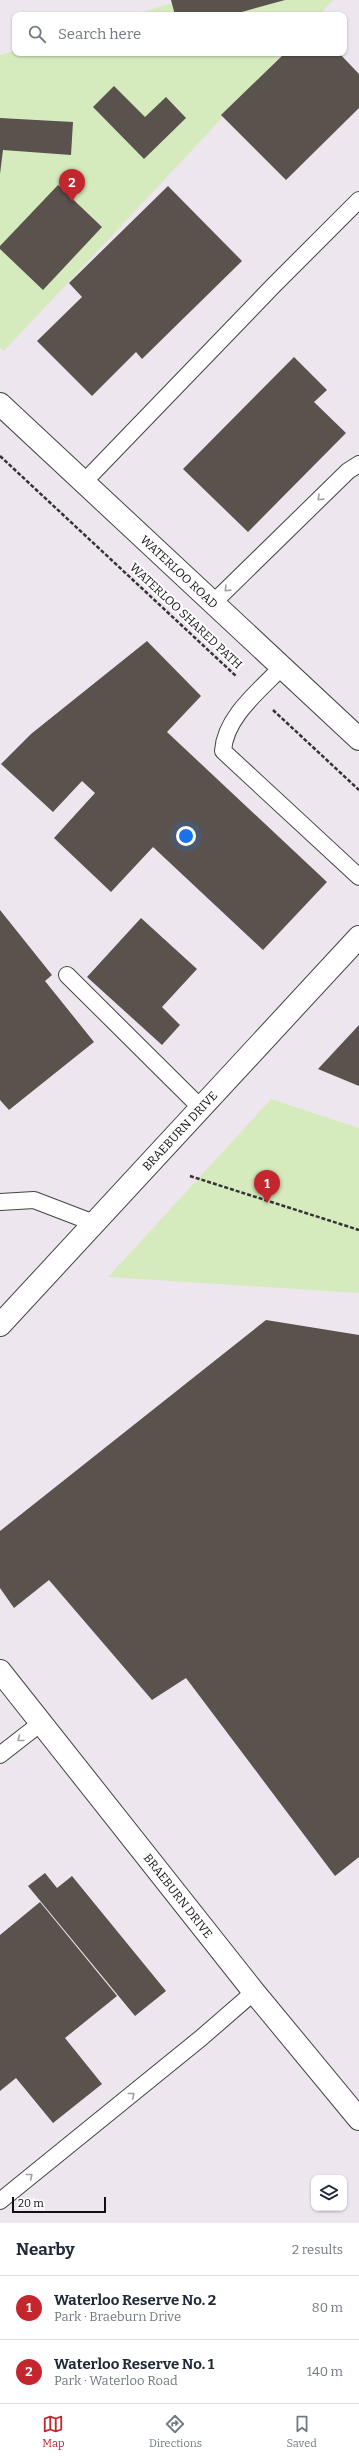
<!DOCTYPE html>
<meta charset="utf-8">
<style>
body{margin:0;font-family:Bitter,serif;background:#f6f6f7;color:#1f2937}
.controls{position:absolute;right:12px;bottom:12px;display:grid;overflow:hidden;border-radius:8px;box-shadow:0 1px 3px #0004}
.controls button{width:36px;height:36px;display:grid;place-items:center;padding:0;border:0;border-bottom:1px solid #e0e1e3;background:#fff;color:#1f2937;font:20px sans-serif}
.scale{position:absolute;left:12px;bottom:10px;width:94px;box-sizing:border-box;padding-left:4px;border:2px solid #111;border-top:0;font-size:11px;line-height:14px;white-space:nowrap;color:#111;-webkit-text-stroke:3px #fff;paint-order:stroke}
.you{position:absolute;left:186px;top:836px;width:14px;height:14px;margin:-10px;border:3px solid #fff;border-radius:50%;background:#1a73e8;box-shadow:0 0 0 6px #1a73e833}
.badge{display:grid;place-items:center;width:26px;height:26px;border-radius:50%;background:#c4262e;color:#fff;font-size:13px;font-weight:700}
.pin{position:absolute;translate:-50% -33px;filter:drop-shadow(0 1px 2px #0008)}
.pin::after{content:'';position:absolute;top:21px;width:14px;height:12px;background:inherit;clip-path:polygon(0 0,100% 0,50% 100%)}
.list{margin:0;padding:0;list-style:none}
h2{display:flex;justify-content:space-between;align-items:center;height:52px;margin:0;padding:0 16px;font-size:17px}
h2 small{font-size:13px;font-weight:400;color:#747a83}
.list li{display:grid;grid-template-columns:26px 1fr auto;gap:12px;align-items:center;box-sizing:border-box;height:64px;padding:0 16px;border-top:1px solid #e0e1e3}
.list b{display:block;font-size:15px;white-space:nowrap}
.list p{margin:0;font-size:13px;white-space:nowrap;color:#747a83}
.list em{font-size:13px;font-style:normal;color:#747a83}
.icon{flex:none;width:22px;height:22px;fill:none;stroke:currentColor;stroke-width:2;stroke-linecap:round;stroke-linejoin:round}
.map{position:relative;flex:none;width:359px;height:2223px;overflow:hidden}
.search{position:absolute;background:#fff;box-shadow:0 1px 3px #0004;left:12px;right:12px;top:12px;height:44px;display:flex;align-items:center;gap:10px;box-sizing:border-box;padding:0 14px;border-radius:8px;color:#747a83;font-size:15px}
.sheet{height:180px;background:#fff}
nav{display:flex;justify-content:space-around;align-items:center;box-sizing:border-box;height:56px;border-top:1px solid #e0e1e3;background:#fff;font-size:11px;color:#747a83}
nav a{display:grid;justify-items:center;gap:2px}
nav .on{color:#c4262e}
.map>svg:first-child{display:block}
.industrial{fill:#eee6ef;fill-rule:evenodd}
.green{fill:#d5ebbd}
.building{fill:#5a524d}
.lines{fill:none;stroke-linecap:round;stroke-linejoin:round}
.service-casing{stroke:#444;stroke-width:18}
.minor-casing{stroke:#444;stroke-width:24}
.tertiary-casing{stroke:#444;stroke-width:24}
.path{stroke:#333;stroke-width:2.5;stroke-dasharray:4 2;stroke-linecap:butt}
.service{stroke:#fff;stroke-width:16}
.minor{stroke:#fff;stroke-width:22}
.tertiary{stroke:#fff;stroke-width:22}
.oneway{stroke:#a0a0a0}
.labels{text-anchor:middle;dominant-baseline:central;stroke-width:4;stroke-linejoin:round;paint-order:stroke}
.street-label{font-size:12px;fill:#111;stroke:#fff}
</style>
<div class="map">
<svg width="359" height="2223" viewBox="0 0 359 2223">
<rect width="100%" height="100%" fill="#fffdf5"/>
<path class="industrial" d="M0,0H359V2223H0ZM15,15H344V53H15ZM314,2178H344V2208H314Z"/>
<g class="green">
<polygon points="182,0 333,0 319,15 133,15"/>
<polygon points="15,51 15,53 283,53 4,351 0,348 0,55"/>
<polygon points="271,1099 359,1128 359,1293 108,1277"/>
</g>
<g class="building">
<polygon points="171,0 285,0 231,15 175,15"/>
<polygon points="285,53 339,53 359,74 359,108 286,180 221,115"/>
<polygon points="114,86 145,117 166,97 186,118 144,159 93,107"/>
<polygon points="0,118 73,122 71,155 3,150 0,174"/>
<polygon points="58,185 102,227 43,290 0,249 0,246"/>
<polygon points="168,186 242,261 142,359 136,352 92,396 37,341 82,297 69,283"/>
<polygon points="294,357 327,390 314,402 346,433 248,532 183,469"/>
<polygon points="147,641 201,696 167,732 327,882 263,950 153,847 111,892 54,838 95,793 82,781 53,812 1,764 31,734"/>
<polygon points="0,910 52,975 45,981 94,1042 9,1110 0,1100"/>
<polygon points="141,918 197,969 162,1007 180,1025 162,1045 87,977"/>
<polygon points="359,1025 359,1086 318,1069"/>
<polygon points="266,1320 359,1335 359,1857 335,1876 186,1678 152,1700 49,1580 14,1608 0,1588 0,1531"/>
<polygon points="45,1873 57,1888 72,1876 166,1991 135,2016 28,1886"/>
<polygon points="40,1902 117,1996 65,2038 102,2084 53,2123 16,2078 0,2091 0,1935"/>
</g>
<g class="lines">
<g class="service-casing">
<g id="service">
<polyline points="84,482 274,285 359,200"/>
<polyline points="213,603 348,471 359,464"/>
<path d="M282,667C260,690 225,717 223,751L359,877"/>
<polyline points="67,975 201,1108"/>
<polyline points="0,1202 34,1200 94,1223"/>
<polyline points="0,1755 41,1723"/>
<polyline points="0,2201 201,2038 254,1992"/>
</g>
</g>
<g class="minor-casing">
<g id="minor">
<polyline points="0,1325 359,937"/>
<polyline points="0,1671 254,1992 359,2119"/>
</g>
</g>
<g class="tertiary-casing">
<polyline id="tertiary" points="0,404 359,739"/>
</g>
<g class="path">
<polyline points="0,456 237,677"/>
<polyline points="273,710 359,790"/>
<polyline points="190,1176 359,1230"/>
</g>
<use href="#service" class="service"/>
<use href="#minor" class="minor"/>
<use href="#tertiary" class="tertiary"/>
</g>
<defs><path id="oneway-chevron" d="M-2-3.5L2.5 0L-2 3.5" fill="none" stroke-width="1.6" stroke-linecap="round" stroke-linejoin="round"/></defs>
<g class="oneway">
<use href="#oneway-chevron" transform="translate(320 498) rotate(136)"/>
<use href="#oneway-chevron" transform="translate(227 589) rotate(136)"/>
<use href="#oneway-chevron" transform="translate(20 1739) rotate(142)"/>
<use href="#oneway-chevron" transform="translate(132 2095) rotate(-39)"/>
<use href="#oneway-chevron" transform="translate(30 2176) rotate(-39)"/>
</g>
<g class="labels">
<g class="street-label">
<text transform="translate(179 572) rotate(43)">WATERLOO ROAD</text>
<text transform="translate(186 616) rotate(43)">WATERLOO SHARED PATH</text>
<text transform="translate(180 1131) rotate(-47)">BRAEBURN DRIVE</text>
<text transform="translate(178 1896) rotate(52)">BRAEBURN DRIVE</text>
</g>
</g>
</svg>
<div class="controls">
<button><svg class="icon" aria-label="layers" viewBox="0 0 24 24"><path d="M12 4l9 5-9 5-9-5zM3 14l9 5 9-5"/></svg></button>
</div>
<div class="scale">20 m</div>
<div class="you"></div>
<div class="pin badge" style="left:267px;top:1203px">1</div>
<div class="pin badge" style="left:72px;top:202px">2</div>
<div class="search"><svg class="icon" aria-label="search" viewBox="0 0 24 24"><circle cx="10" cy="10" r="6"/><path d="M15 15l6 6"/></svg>Search here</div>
</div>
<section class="sheet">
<h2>Nearby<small>2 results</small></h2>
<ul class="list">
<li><span class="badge">1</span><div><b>Waterloo Reserve No. 2</b><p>Park · Braeburn Drive</p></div><em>80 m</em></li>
<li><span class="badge">2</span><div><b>Waterloo Reserve No. 1</b><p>Park · Waterloo Road</p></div><em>140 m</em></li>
</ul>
</section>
<nav>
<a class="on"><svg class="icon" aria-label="map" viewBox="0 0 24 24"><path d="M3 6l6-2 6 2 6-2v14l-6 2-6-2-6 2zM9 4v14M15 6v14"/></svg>Map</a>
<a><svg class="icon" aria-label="directions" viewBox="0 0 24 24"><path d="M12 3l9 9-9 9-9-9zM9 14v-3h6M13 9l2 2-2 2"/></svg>Directions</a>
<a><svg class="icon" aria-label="saved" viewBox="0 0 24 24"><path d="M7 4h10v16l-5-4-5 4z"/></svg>Saved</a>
</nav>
